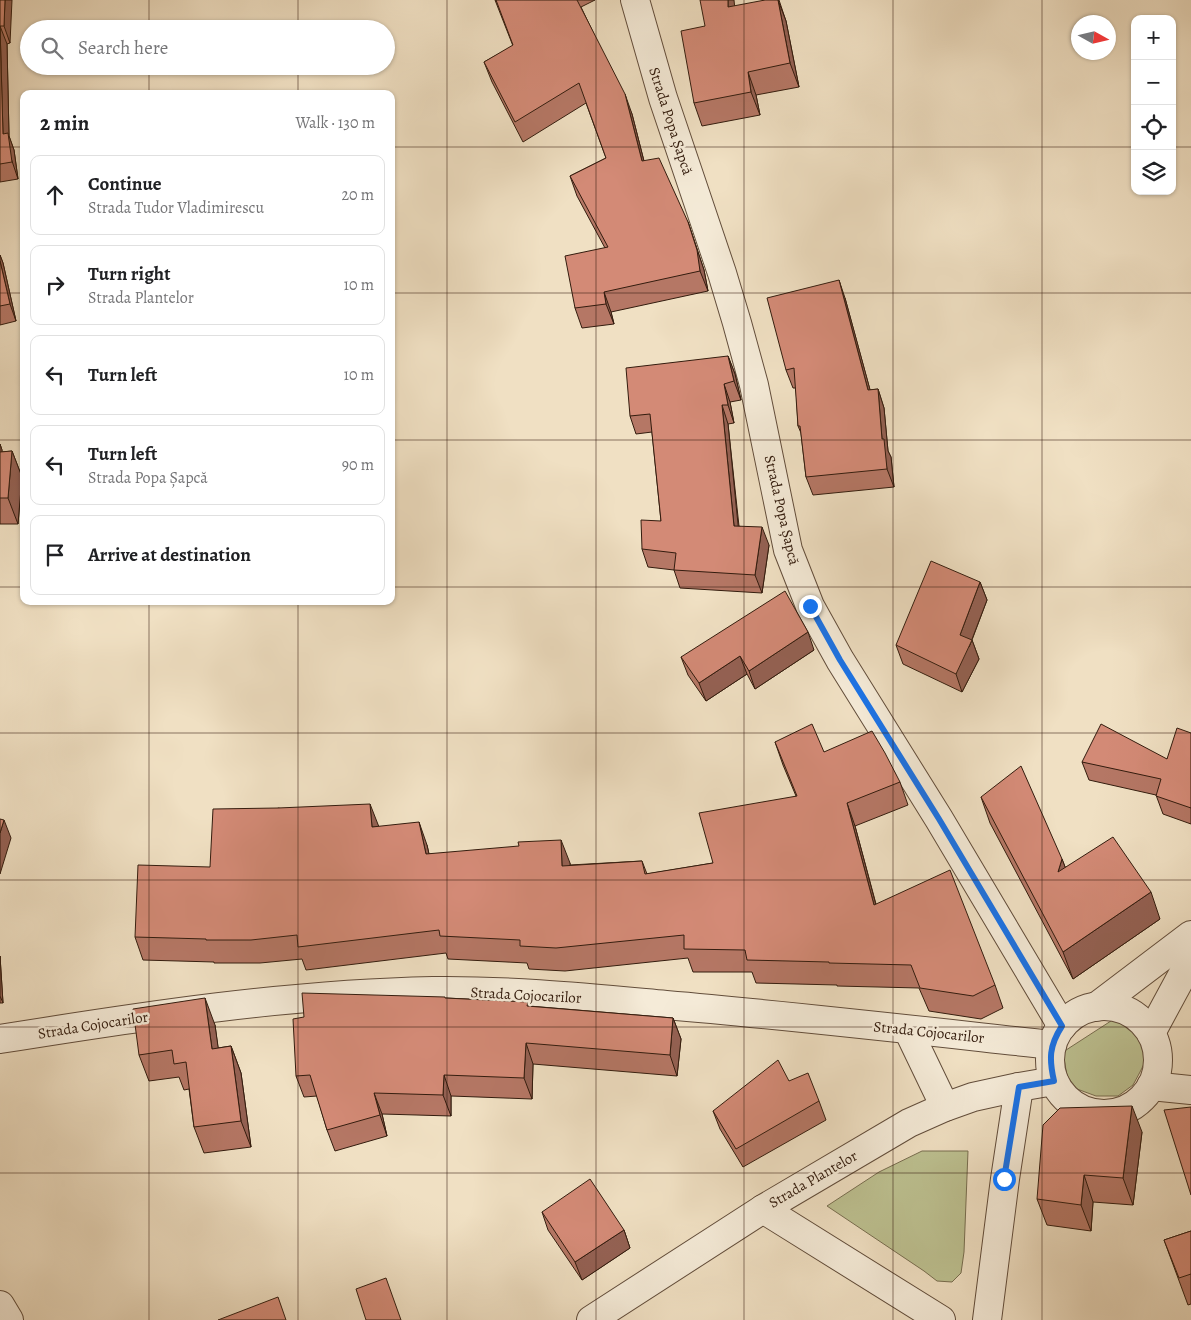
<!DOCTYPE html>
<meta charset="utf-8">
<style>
body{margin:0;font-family:Alegreya,serif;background:#f2f2f2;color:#202124}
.controls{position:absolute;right:15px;top:15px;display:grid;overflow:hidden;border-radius:10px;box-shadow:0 1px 4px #0004}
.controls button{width:45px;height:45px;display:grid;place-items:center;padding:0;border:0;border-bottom:1px solid #e0e0e0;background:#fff;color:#202124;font:25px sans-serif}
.compass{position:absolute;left:1071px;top:15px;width:45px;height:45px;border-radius:50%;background:#fff;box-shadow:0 1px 4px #0004;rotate:98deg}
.stop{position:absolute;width:15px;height:15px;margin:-11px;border:4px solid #1a73e8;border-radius:50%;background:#fff}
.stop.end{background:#1a73e8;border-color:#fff;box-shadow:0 1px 5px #0008}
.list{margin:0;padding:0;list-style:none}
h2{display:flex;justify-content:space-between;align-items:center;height:65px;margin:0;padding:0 20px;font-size:21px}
h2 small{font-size:16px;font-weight:400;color:#757577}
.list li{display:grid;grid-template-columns:32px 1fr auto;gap:15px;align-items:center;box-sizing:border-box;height:80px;margin:0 10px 10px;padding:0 10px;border:1px solid #e0e0e0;border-radius:10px}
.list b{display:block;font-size:19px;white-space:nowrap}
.list p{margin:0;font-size:16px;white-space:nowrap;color:#757577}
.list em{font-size:16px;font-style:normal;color:#757577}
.icon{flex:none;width:28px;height:28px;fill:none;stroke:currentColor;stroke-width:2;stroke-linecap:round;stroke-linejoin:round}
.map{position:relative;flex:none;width:1191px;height:1320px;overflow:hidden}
.search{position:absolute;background:#fff;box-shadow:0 1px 4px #0004;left:20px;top:20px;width:375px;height:55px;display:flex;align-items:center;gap:12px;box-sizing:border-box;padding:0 18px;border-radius:28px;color:#757577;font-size:19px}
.panel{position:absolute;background:#fff;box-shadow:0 1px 4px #0004;left:20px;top:90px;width:375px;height:515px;border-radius:10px}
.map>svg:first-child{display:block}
.green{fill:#bdc191;stroke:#786e50}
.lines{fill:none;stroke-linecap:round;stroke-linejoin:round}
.street-casing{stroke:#624d3b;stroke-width:30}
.street{stroke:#f5ebd8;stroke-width:28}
.wall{fill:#b57765;stroke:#331c0e}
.shaded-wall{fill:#946153;stroke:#331c0e}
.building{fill:#d38a76;stroke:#331c0e}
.route{stroke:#1a73e8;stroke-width:6}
.grid{fill:none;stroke:#331c0e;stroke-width:1;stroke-opacity:0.55}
.labels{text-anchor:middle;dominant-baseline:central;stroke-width:5;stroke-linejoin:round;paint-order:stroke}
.street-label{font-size:15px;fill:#331c0e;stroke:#f5ebd8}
</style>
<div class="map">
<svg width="1191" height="1320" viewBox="0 0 1191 1320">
<rect width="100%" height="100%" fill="#f0e0c3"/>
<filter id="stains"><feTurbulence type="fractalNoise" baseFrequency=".004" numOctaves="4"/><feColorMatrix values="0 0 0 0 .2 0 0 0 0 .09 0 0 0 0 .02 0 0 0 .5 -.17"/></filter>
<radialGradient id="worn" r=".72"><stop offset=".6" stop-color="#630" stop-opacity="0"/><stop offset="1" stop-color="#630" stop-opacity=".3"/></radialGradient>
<g class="green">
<polygon points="1114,1019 1134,1032 1143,1047 1144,1064 1140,1072 1133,1085 1118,1096 1096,1096 1077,1089 1067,1076 1063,1052"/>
<polygon points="922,1151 968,1151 964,1252 961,1273 952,1282 937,1281 924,1271 827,1206 879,1172"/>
</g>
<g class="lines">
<g class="street-casing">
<g id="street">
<polyline points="635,0 663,98 722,273 737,323 754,385 788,550 810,606 840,660 939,819 1062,1026"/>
<circle cx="1104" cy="1060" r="54"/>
<polyline points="1096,1007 1191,935"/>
<polyline points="908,1030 945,1107"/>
<polyline points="1151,1033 1191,959"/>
<path d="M0,1039C144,1016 287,994 433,991C511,990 589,998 666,1005C795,1016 924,1031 1052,1045"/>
<polyline points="1151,1086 1191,1090"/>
<polyline points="763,1209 941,1320"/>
<polyline points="0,1305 9,1320"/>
<polyline points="591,1320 763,1209 909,1123 945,1107 973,1097 1019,1087 1054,1081"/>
<polyline points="987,1320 1005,1179 1019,1087"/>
</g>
</g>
<use href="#street" class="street"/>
</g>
<g class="wall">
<polygon points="0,0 10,43 7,44 9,136 14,150 18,179 0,182"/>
<polygon points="495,0 595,0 581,7 632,114 644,161 688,222 704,270 708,291 611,312 614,324 582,328 575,308 605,248 577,196 570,176 606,158 586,103 523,142 492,82 484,62 513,46"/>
<polygon points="765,0 779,0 786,21 799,87 756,95 760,115 702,126 694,103 705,26"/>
<polygon points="0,255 3,263 16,321 0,325"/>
<polygon points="845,298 870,390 878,389 884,408 888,451 891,457 894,487 813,495 806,477 801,433 798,426 796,388 793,388 786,370"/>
<polygon points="728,356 735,374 741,400 730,402 734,423 728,424 739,526 769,545 762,593 680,588 674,570 648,567 642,549 661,521 652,432 636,434 630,416"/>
<polygon points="0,444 2,450 2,452 12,451 22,477 18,524 0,524"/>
<polygon points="980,582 987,600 972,640 979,659 962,692 903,664 896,645"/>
<polygon points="814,650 755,689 747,674 706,701 688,675 681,657"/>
<polygon points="1191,733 1191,824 1163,814 1156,795 1089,780 1082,762 1167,759"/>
<polygon points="775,742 824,752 900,782 908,805 855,826 876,904 995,985 1003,1008 981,1019 929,1011 919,988 837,986 837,985 756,983 752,972 693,972 688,958 565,971 529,969 527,963 448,959 446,953 306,970 302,959 260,963 214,963 214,962 143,960 135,937 210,867 278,808 378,826 427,845 429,854 570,863 570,865 642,861 647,874 713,863 796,796 783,765"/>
<polygon points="981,797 1062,859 1065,867 1160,919 1073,979 990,823"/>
<polygon points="0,956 3,1003 0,1003"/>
<polygon points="446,998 528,1002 529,1006 673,1018 681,1039 677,1076 533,1064 532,1099 451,1096 451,1116 382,1114 387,1136 335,1151 327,1130 317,1096 304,1097 296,1076"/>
<polygon points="215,1025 218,1048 231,1046 241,1073 251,1147 204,1153 194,1127 189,1089 184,1090 179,1077 149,1081 139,1055"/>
<polygon points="789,1081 819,1101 826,1120 743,1167 720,1129 713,1111"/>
<polygon points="1142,1132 1133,1205 1093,1202 1091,1231 1047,1225 1037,1199"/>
<polygon points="542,1212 624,1230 630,1248 582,1280 548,1230"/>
<polygon points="1191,1231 1191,1304 1188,1305 1164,1240"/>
</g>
<g class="shaded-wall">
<polygon points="5,0 12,0 10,43 4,26"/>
<polygon points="728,0 734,0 737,30 728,7"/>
<polygon points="778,0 786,21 799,87 790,63"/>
<polygon points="0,26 7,44 9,136 14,150 18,179 3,134"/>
<polygon points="748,72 756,95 760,115 751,92"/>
<polygon points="625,94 632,114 649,181 642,161"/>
<polygon points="688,222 704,270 708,291 700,271"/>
<polygon points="0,255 3,263 16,321 10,304 0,261"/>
<polygon points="839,280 845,298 875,408 868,390"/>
<polygon points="604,292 611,312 614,324 606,304"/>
<polygon points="728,356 735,374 741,400 734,381"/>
<polygon points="724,384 730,402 734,423 728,405"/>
<polygon points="878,389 884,408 888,451 891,457 894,487 887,469 882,439"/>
<polygon points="722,405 728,424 740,544 734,526"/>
<polygon points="0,444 2,450 0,467"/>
<polygon points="12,451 22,477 18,524 8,498"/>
<polygon points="762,527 769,545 762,593 755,575"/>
<polygon points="980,582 987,600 969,647 972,640 979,659 962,692 956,674 960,635"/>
<polygon points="808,632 814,650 755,689 749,671"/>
<polygon points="740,656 747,674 706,701 699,683"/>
<polygon points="847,803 855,826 882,928 874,905"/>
<polygon points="370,804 379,827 372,827"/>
<polygon points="4,820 11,838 0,874 0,833"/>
<polygon points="419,822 427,845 434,877 426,854"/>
<polygon points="561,840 570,863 571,889 562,866"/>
<polygon points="1062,859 1072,885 1058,872"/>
<polygon points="1151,892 1160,919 1073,979 1063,952"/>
<polygon points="0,956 3,1003 0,996"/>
<polygon points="205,998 215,1025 222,1075 212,1049"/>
<polygon points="673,1018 681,1039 677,1076 670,1055"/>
<polygon points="526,1043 533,1064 532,1099 524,1078"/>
<polygon points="231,1046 241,1073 251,1147 241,1121"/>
<polygon points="444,1075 451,1096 451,1116 443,1095"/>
<polygon points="374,1093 382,1114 387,1136 380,1115"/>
<polygon points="1132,1106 1142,1132 1133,1205 1123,1178"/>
<polygon points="1084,1175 1093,1202 1091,1231 1081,1205"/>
<polygon points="624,1230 630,1248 582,1280 575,1262"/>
</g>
<g class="building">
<polygon points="0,0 5,0 4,26 0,26 3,134 8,133 12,162 0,164"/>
<polygon points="496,0 577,0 625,94 642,161 659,158 688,222 697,250 700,271 604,292 606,304 575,308 565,256 608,247 570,176 606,158 579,83 515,122 484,62 513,45"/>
<polygon points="700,0 728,0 728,7 765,0 778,0 790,63 748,72 751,92 694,103 681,31 705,26"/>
<polygon points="0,261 10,304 0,306"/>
<polygon points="839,280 868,390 878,389 882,439 884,439 887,469 806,477 800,426 798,426 794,368 786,370 767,298"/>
<polygon points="728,356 734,381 724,384 728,405 722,405 734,526 762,527 755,575 674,570 676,553 642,549 641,520 661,521 650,414 630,416 626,368"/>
<polygon points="12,451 8,498 0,498 0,452"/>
<polygon points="931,561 980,582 960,635 972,640 956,674 896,645"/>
<polygon points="785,591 808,632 749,671 740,656 699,683 681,657"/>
<polygon points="812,724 824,752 872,731 885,753 900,782 847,803 874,905 950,870 995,985 973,996 920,988 911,965 829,963 829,962 747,960 745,950 684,949 684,935 556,948 520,946 520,940 440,936 439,930 298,947 297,935 251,940 206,940 206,939 135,937 138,865 210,867 213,809 278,808 370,804 372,827 419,822 426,854 519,846 518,842 561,840 562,866 642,861 645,874 713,863 699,813 797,796 775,742"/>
<polygon points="1101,724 1167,759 1177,728 1191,733 1191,808 1156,796 1161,779 1082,762"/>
<polygon points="1021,766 1062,859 1058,872 1113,837 1151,892 1063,952 981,797"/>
<polygon points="0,819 4,820 0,833"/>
<polygon points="302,993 445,997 445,998 528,1002 527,1006 673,1018 670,1055 526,1043 524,1078 444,1075 443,1095 374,1093 380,1115 327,1130 310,1075 296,1076 293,1019 304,1017"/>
<polygon points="205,998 212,1049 231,1046 241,1121 194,1127 186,1062 174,1064 172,1050 139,1055 133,1009"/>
<polygon points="778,1060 789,1081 808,1073 819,1101 736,1149 713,1111"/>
<polygon points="1132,1106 1123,1178 1084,1175 1081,1205 1037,1199 1043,1125 1060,1108"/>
<polygon points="1191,1107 1191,1195 1164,1110"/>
<polygon points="590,1179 624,1230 575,1262 542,1212"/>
<polygon points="1191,1231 1191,1274 1179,1278 1164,1240"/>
<polygon points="386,1278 401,1320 366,1320 356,1289"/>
<polygon points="278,1297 286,1320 218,1320"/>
</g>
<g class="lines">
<path class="route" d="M810,606L840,660L939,819L1062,1026C1049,1046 1049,1059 1054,1081L1019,1087L1004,1179"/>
</g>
<path class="grid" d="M149,0V29M298,0V29M447,0V1320M596,0V1320M744,0V1320M893,0V1320M1042,0V1320M149,66V94M298,66V94M0,147H24M391,147H1135M1172,147H1191M0,293H24M391,293H1191M0,440H24M391,440H1191M0,587H24M391,587H1191M149,601V1320M298,601V1320M0,733H1191M0,880H1191M0,1027H1191M0,1173H1191"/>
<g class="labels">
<g class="street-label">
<text transform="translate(671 121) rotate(72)">Strada Popa Șapcă</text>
<text transform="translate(782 510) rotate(77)">Strada Popa Șapcă</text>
<text transform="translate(526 995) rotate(3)">Strada Cojocarilor</text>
<text transform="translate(93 1025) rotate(-9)">Strada Cojocarilor</text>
<text transform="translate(929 1032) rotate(6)">Strada Cojocarilor</text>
<text transform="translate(813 1179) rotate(-30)">Strada Plantelor</text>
</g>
</g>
<rect width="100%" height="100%" filter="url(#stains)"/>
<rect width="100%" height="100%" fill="url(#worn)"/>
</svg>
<div class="controls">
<button>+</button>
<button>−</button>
<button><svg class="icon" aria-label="locate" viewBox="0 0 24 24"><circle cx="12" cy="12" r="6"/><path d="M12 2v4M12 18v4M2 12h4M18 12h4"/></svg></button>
<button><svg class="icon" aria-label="layers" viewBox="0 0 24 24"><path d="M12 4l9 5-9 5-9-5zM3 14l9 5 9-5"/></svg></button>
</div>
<svg class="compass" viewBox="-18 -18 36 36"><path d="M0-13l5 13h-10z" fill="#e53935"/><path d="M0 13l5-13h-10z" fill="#757577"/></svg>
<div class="stop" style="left:1004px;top:1179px"></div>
<div class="stop end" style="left:810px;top:606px"></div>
<div class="search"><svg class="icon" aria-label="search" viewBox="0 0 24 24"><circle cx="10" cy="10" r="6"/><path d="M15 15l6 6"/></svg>Search here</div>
<section class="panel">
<h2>2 min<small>Walk · 130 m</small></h2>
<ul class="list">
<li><svg class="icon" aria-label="ahead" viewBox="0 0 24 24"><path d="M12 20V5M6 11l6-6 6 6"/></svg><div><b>Continue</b><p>Strada Tudor Vladimirescu</p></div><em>20 m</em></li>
<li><svg class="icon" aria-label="right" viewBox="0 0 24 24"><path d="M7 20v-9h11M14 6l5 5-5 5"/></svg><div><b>Turn right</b><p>Strada Plantelor</p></div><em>10 m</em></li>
<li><svg class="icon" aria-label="left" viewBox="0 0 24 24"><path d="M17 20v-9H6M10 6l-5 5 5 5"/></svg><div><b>Turn left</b></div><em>10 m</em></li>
<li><svg class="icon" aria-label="left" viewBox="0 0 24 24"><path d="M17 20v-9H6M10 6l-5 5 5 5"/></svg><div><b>Turn left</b><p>Strada Popa Șapcă</p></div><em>90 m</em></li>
<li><svg class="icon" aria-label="arrive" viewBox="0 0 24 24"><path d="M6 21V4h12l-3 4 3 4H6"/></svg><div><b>Arrive at destination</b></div></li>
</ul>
</section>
</div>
